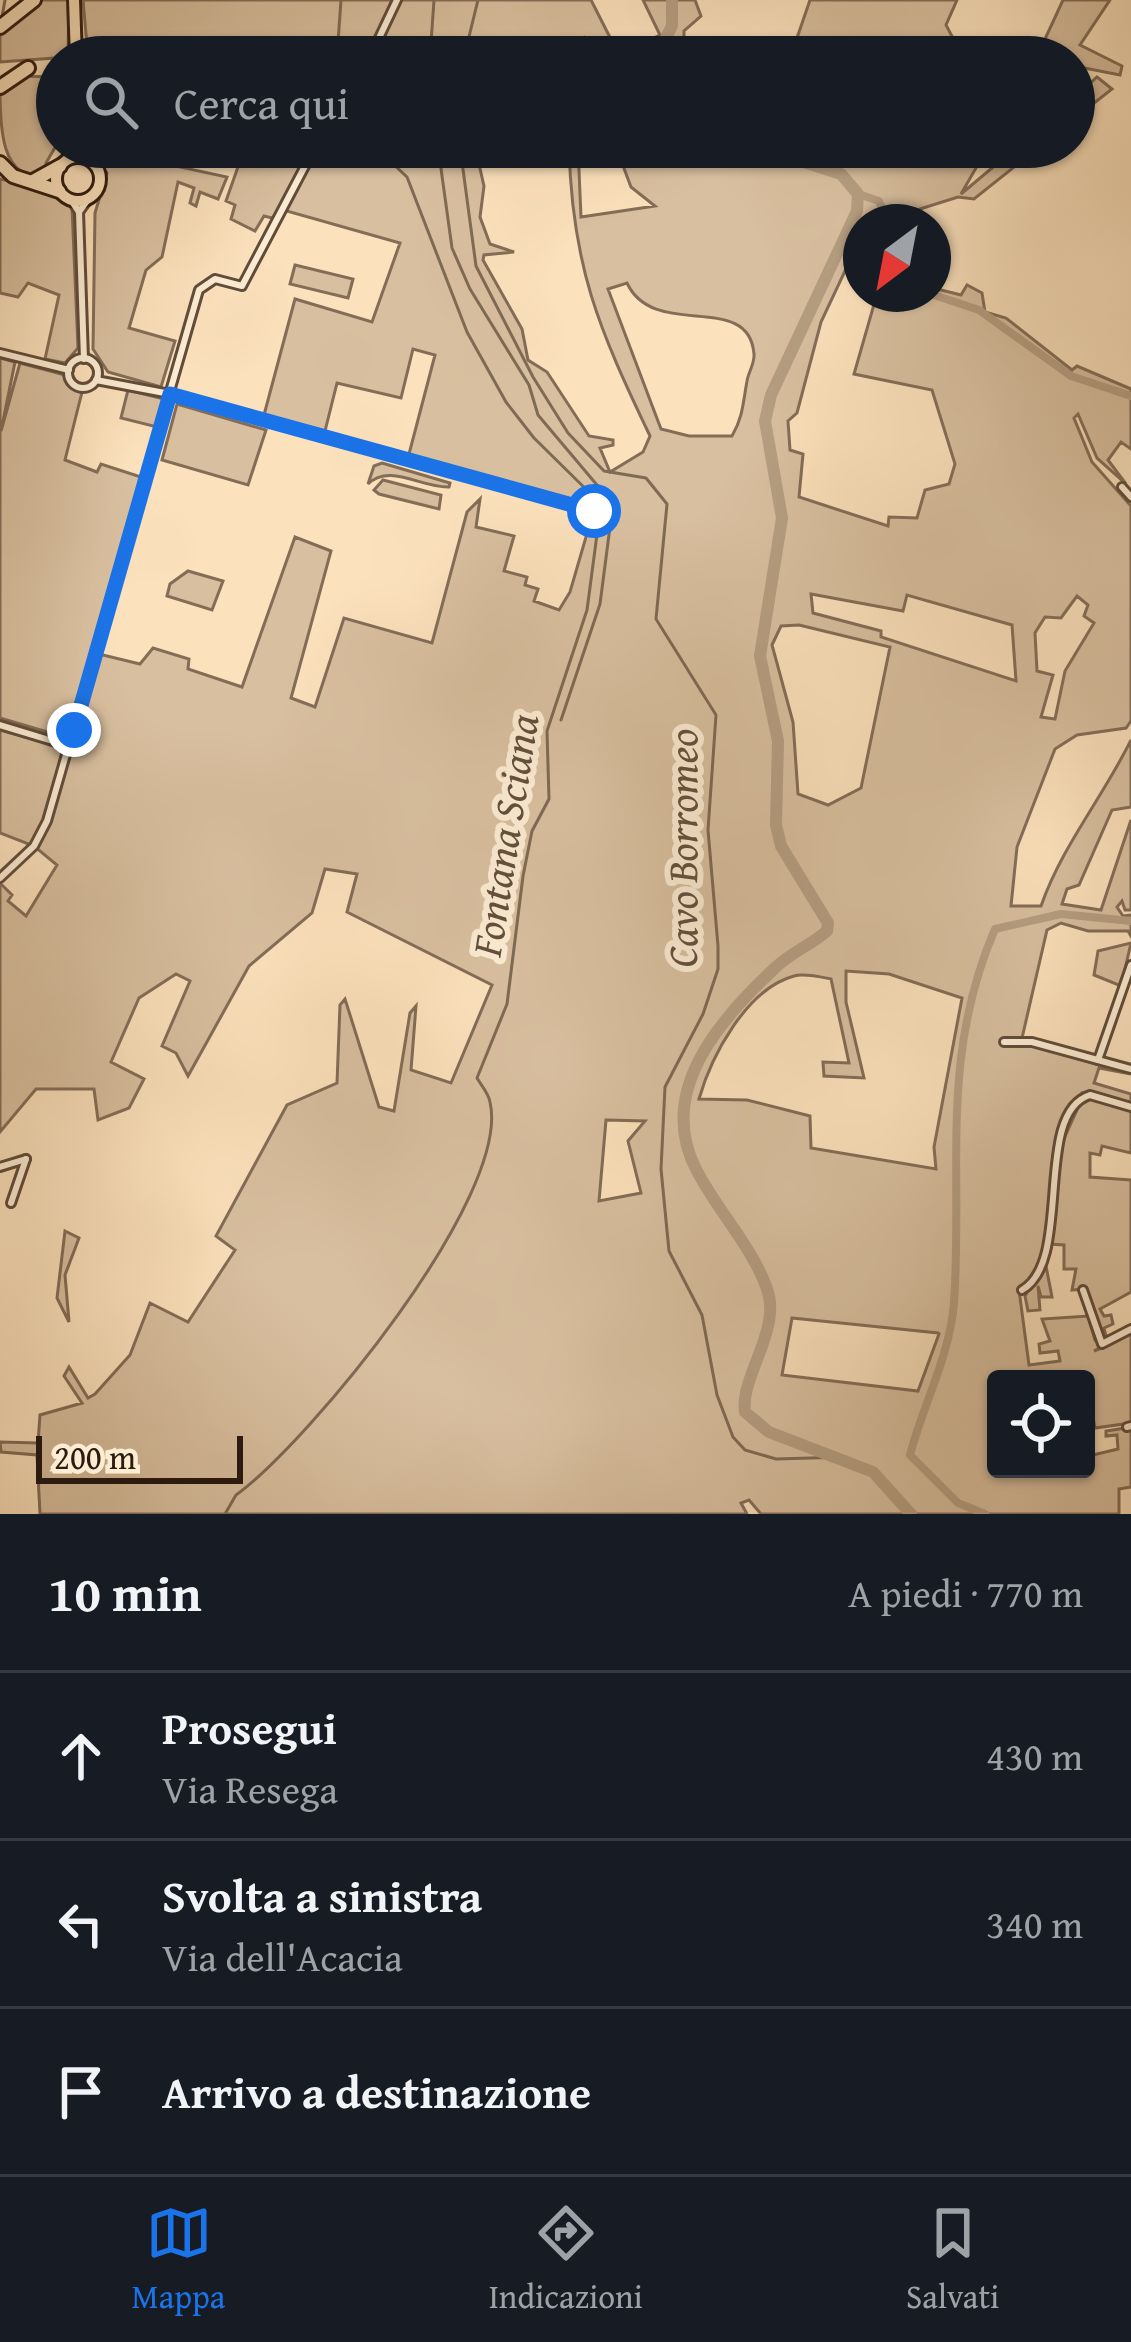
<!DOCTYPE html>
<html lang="it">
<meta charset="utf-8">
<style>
body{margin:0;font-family:"Gentium Book Plus",serif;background:#20242c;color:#f1f3f6}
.controls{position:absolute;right:36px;bottom:36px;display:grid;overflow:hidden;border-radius:12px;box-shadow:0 3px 9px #0004}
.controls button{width:108px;height:108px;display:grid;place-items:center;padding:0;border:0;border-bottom:3px solid #363941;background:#171b24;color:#f1f3f6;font:60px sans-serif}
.compass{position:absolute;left:843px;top:204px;width:108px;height:108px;border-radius:50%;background:#171b24;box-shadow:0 3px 9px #0004;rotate:212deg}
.scale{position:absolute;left:36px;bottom:30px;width:207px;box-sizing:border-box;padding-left:12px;border:6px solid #2e1b0f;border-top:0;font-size:33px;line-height:42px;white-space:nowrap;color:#2e1b0f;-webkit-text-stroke:9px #fcecd3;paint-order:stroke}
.stop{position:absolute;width:36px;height:36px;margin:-27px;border:9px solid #1a73e8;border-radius:50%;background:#fff}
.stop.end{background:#1a73e8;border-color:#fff;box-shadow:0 3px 12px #0008}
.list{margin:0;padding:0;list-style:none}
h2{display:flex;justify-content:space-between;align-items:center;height:156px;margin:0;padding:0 48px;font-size:51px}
h2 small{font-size:39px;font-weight:400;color:#9ea1a6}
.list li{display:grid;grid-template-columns:78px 1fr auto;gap:36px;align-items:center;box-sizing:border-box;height:168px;padding:0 48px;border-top:3px solid #363941}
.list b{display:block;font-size:45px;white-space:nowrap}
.list p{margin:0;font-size:39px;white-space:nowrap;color:#9ea1a6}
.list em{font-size:39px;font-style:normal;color:#9ea1a6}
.icon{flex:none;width:66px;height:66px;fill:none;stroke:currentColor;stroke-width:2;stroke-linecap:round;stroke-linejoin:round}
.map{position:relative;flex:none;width:1131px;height:1514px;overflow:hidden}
.search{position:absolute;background:#171b24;box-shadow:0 3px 9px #0004;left:36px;right:36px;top:36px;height:132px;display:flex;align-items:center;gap:30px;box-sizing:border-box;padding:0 42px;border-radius:66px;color:#9ea1a6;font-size:45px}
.sheet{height:660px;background:#171b24}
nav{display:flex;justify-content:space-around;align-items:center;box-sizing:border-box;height:168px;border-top:3px solid #363941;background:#171b24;font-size:33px;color:#9ea1a6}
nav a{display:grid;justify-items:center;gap:6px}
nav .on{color:#1a73e8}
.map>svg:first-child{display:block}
.green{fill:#d8bf9f;stroke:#836d57;stroke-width:3;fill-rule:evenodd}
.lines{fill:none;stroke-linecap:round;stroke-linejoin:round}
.stream{stroke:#7f6a53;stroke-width:3}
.canal{stroke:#b59e81;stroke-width:8}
.river{stroke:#b59e81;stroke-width:12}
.street-casing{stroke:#614c3a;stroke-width:12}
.primary-casing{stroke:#2e1b0f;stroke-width:16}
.highway-casing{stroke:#2e1b0f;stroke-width:18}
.street{stroke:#fcecd3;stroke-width:6}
.primary{stroke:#fbe1bc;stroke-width:10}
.highway{stroke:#fbe1bc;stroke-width:12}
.route{stroke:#1a73e8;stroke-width:15}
.labels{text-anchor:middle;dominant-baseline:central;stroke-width:12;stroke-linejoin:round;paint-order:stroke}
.water-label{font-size:42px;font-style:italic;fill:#644f3d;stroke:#fcecd3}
</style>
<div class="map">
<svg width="1131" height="1514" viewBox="0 0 1131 1514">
<rect width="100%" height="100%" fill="#fbe1bc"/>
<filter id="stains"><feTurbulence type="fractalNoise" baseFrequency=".00167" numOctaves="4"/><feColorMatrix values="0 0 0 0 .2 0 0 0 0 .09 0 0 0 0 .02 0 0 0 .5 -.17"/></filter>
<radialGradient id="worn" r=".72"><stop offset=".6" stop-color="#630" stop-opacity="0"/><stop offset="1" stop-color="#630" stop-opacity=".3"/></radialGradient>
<g class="green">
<polygon points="41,0 69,0 68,57 0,62 0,32"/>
<polygon points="83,0 591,0 620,57 596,57 585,39 581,57 88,57"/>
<polygon points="643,0 695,0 701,16 684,31 684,57 633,57 639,45 660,35"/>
<polygon points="810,0 957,0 946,25 954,40 949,57 799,57 797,38"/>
<polygon points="1063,0 1110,0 1080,45 1122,66 1120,75 1074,66 1074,57 1039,52"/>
<path d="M13,76L57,77V144L46,163L48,172C0,188 0,122 0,90Z"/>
<polygon points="1097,77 1112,89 1074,119 1074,98"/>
<polygon points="88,147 188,147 180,167 227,177 218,199 200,192 196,206 190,203 194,188 178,182 162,257 146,270 129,328 175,341 161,387 108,372 93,349 95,213 107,173"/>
<path d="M245,147H475L484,186L480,217L490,244L514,252L484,255L483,260L522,329L528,360L547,372L589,436L613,440V445L600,448L610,472L643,452L650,436C599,329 572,267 569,147H578L581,217L655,206L631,187L616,147H988L961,194L1017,147H1039L974,199L958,197L904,214L901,222H861V237L821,322L797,413L788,421L790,450L803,454L799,497L888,526L889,517L917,518L925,490L949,484L955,464L932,390L854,374L877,294H933V288L961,295L967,285L982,293L985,312L1006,318L1072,370L1077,366L1131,389V449L1121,442L1108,460L1126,484L1097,458L1078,414L1074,418L1092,462L1131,506V721L1126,728L1077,735L1055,749L1017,847L1011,906H1041C1062,846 1103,797 1131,740V807L1112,810L1079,885L1067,889L1062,904L1101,910L1131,820V910H1125L1122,901L1117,907L1123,916L1131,915V936L1128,931H1088L1061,923L1047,930L1022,1038L1008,1039L1131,1074L1099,1068L1094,1083L1131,1094V1104L1082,1093C1036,1149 1071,1241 1019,1290L1029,1365L1060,1361L1058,1351L1040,1353L1039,1344L1050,1341L1042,1319L1088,1316L1095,1340L1104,1347L1094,1351L1131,1330V1487L1119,1489V1514H761L749,1500L741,1503L747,1514H40L37,1455L1,1452L0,1442L38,1443L40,1415L82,1403L64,1376L69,1367L88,1398L95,1394L130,1355L150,1303L188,1322L235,1250L216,1236L287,1105L337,1083L340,1005L345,999L379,1107L394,1111L410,1013L416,1006L411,1070L451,1083L492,985L347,912L357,874L325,869L312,913L249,966L188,1076L176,1053L162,1046L190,981L176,974L139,998L111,1062L144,1079L129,1108L98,1120L94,1089H36L0,1132V883L12,895L8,901L26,916L57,865L34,846L0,833V730L68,749L48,822L99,654L140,664L153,648L189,659L188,669L242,687L295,537L331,551L291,698L315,707L344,618L432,643L467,512L480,499L476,527L514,536L504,571L527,577L525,585L538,589L534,601L559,610L570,592L593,513L409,454L435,355L413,349L401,398L337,383L325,431L264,415L295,299L372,322L400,243L280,209L276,219L264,216L255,231L231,219L235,205L226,201ZM627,283C654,341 749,290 754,354C755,363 748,373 747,381C743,403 743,417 732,436H689L661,429L608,289ZM811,594L903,611L907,595L1012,625L1016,681L881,637V631L813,613ZM1077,596L1088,605L1084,616L1094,623L1065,671L1055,719L1041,717L1053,675L1037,671L1035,633L1045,617L1061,618ZM799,625L890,647L861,788L828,805L798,794L793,722L772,645L781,626ZM846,971L889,974L962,998L934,1147L936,1169L811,1148L810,1116L747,1100L699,1099C711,1057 746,989 794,976C804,973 821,977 831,979L849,1063L823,1062L824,1076L864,1078L846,1002ZM606,1120L645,1121L628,1141L641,1193L599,1201ZM792,1318L938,1333L939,1334L918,1391L782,1375ZM996,1379H1086V1469H996ZM1094,1423L1095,1428L1124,1424L1126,1428L1106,1431V1436L1117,1435L1118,1449L1093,1455L1086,1429Z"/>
<polygon points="0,179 53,191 72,207 78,348 65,363 45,359 59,295 28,283 18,297 0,293"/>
<polygon points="295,265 353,279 348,298 290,284"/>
<polygon points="0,358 15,362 1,431 20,363 65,375 82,392 65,460 97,472 101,464 144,478 71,739 0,718"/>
<polygon points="128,390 164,399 157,427 121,418"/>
<polygon points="177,404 266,430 248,485 162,460"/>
<path d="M382,463L450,483L449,487C421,488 390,463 368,484L374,466Z"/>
<polygon points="383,480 441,495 439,509 379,494 374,490"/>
<polygon points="188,571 223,581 212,610 167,596 170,584"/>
<polygon points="1131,943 1121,986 1094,975 1098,951"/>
<polygon points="1090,1097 1131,1110 1131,1153 1102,1146 1100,1155 1090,1153 1090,1177 1131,1180 1131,1292 1100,1309 1104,1316 1111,1315 1113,1324 1104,1328 1107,1340 1101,1341 1085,1289 1072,1290 1076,1269 1064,1269 1064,1245 1049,1244 1063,1141 1081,1101"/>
<polygon points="65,1231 79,1238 65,1275 69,1322 57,1298"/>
<polygon points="1045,1261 1052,1297 1041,1297 1038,1286 1040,1310 1028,1311 1025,1296"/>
</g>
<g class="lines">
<g class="stream">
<polyline points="2,17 5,0"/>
<polyline points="337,57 341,0"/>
<polyline points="430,57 434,0"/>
<polyline points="464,57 478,0"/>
<polyline points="438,147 452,248 470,289 529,385 538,415 613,504 600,604 561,720"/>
<polyline points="460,147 476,266 533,377 568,433 604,471 646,478 667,504 656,619 716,715 708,830 718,946 718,969 703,1014 665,1087 661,1169 669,1251 702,1315 717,1395 733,1437 745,1450 776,1459 845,1457"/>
<path d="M225,1514L236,1495C309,1442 512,1196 490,1102C489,1094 481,1085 477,1078L507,1004L523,876L532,831L549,799L547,731L587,610L601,504L534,438L506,402L467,332L407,177L375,147"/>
</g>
<g class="canal">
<polyline points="858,194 879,201 887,222"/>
<polyline points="931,294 979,310 1071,376 1131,396"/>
<path d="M985,1514L958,1503L910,1455C923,1405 950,1355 954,1303C963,1170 939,1059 995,929L1061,914L1131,921"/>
</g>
<g class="river">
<polyline points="656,57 672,26 672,0"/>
<polyline points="641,147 693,147"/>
<path d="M757,147L841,174L858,194L857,211L771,395L765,421L782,518L760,656L778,741L776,825L781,846L828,923L827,931C811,945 790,953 775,968C719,1020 655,1093 697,1171C717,1210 753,1248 767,1289C782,1330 740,1376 745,1412L769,1432L873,1472L911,1514"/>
</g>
<g class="street-casing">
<g id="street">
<polyline points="370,57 397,0"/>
<polyline points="71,200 79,212 84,359"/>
<polyline points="79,212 89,198"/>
<polyline points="0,353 69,370"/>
<circle cx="83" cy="373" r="15"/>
<polyline points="96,380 170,394 594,510"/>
<polyline points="1122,487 1131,497"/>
<polyline points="0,725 69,746"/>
<polyline points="0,878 34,846 47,821 199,290 215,279 242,286 315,147"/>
<polyline points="1004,1042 1032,1042 1131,1069"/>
<polyline points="1098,1060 1131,965"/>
<polyline points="0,1167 26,1159"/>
<polyline points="11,1203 26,1159"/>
<path d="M1022,1290C1074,1261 1032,1113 1090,1095L1131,1107"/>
<polyline points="1083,1290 1102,1344 1131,1329"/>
<polyline points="1127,1427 1131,1426"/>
</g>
</g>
<g class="primary-casing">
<g id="primary">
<polyline points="74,0 76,57"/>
<circle cx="78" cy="179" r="22"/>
</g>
</g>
<g class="highway-casing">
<g id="highway">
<polyline points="0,27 34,0"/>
<polyline points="0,87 28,68"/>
<polyline points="0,163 13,176 59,191"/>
<polyline points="33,181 60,166"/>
</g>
</g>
<use href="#street" class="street"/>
<use href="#primary" class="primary"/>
<use href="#highway" class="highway"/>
</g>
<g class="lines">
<polyline class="route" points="74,730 170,394 594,511"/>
</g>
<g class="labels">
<g class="water-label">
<text transform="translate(504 835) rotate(-81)">Fontana Sciana</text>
<text transform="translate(681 848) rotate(-90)">Cavo Borromeo</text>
</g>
</g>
<rect width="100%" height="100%" filter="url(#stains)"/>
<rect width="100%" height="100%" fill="url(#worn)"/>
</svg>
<div class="controls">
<button><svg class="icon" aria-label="locate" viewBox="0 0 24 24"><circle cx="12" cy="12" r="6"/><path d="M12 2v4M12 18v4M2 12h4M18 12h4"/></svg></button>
</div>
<svg class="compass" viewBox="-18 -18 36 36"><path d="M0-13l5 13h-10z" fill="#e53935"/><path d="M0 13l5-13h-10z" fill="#9ea1a6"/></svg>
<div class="scale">200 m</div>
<div class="stop" style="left:594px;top:511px"></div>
<div class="stop end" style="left:74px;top:730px"></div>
<div class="search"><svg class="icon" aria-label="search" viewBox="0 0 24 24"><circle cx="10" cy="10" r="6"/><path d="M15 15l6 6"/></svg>Cerca qui</div>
</div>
<section class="sheet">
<h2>10 min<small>A piedi · 770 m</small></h2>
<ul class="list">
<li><svg class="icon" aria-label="ahead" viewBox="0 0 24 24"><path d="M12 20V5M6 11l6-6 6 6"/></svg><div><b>Prosegui</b><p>Via Resega</p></div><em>430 m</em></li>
<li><svg class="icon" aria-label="left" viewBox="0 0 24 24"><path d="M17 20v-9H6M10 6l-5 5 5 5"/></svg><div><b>Svolta a sinistra</b><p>Via dell'Acacia</p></div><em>340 m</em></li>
<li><svg class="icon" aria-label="arrive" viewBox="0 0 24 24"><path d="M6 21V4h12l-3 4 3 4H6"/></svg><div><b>Arrivo a destinazione</b></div></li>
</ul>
</section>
<nav>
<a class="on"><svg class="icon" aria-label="map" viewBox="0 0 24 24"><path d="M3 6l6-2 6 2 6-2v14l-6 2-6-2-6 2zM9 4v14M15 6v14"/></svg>Mappa</a>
<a><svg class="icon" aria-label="directions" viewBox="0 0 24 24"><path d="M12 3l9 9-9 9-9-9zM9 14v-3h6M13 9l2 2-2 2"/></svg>Indicazioni</a>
<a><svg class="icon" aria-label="saved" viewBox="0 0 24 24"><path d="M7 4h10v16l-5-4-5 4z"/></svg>Salvati</a>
</nav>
